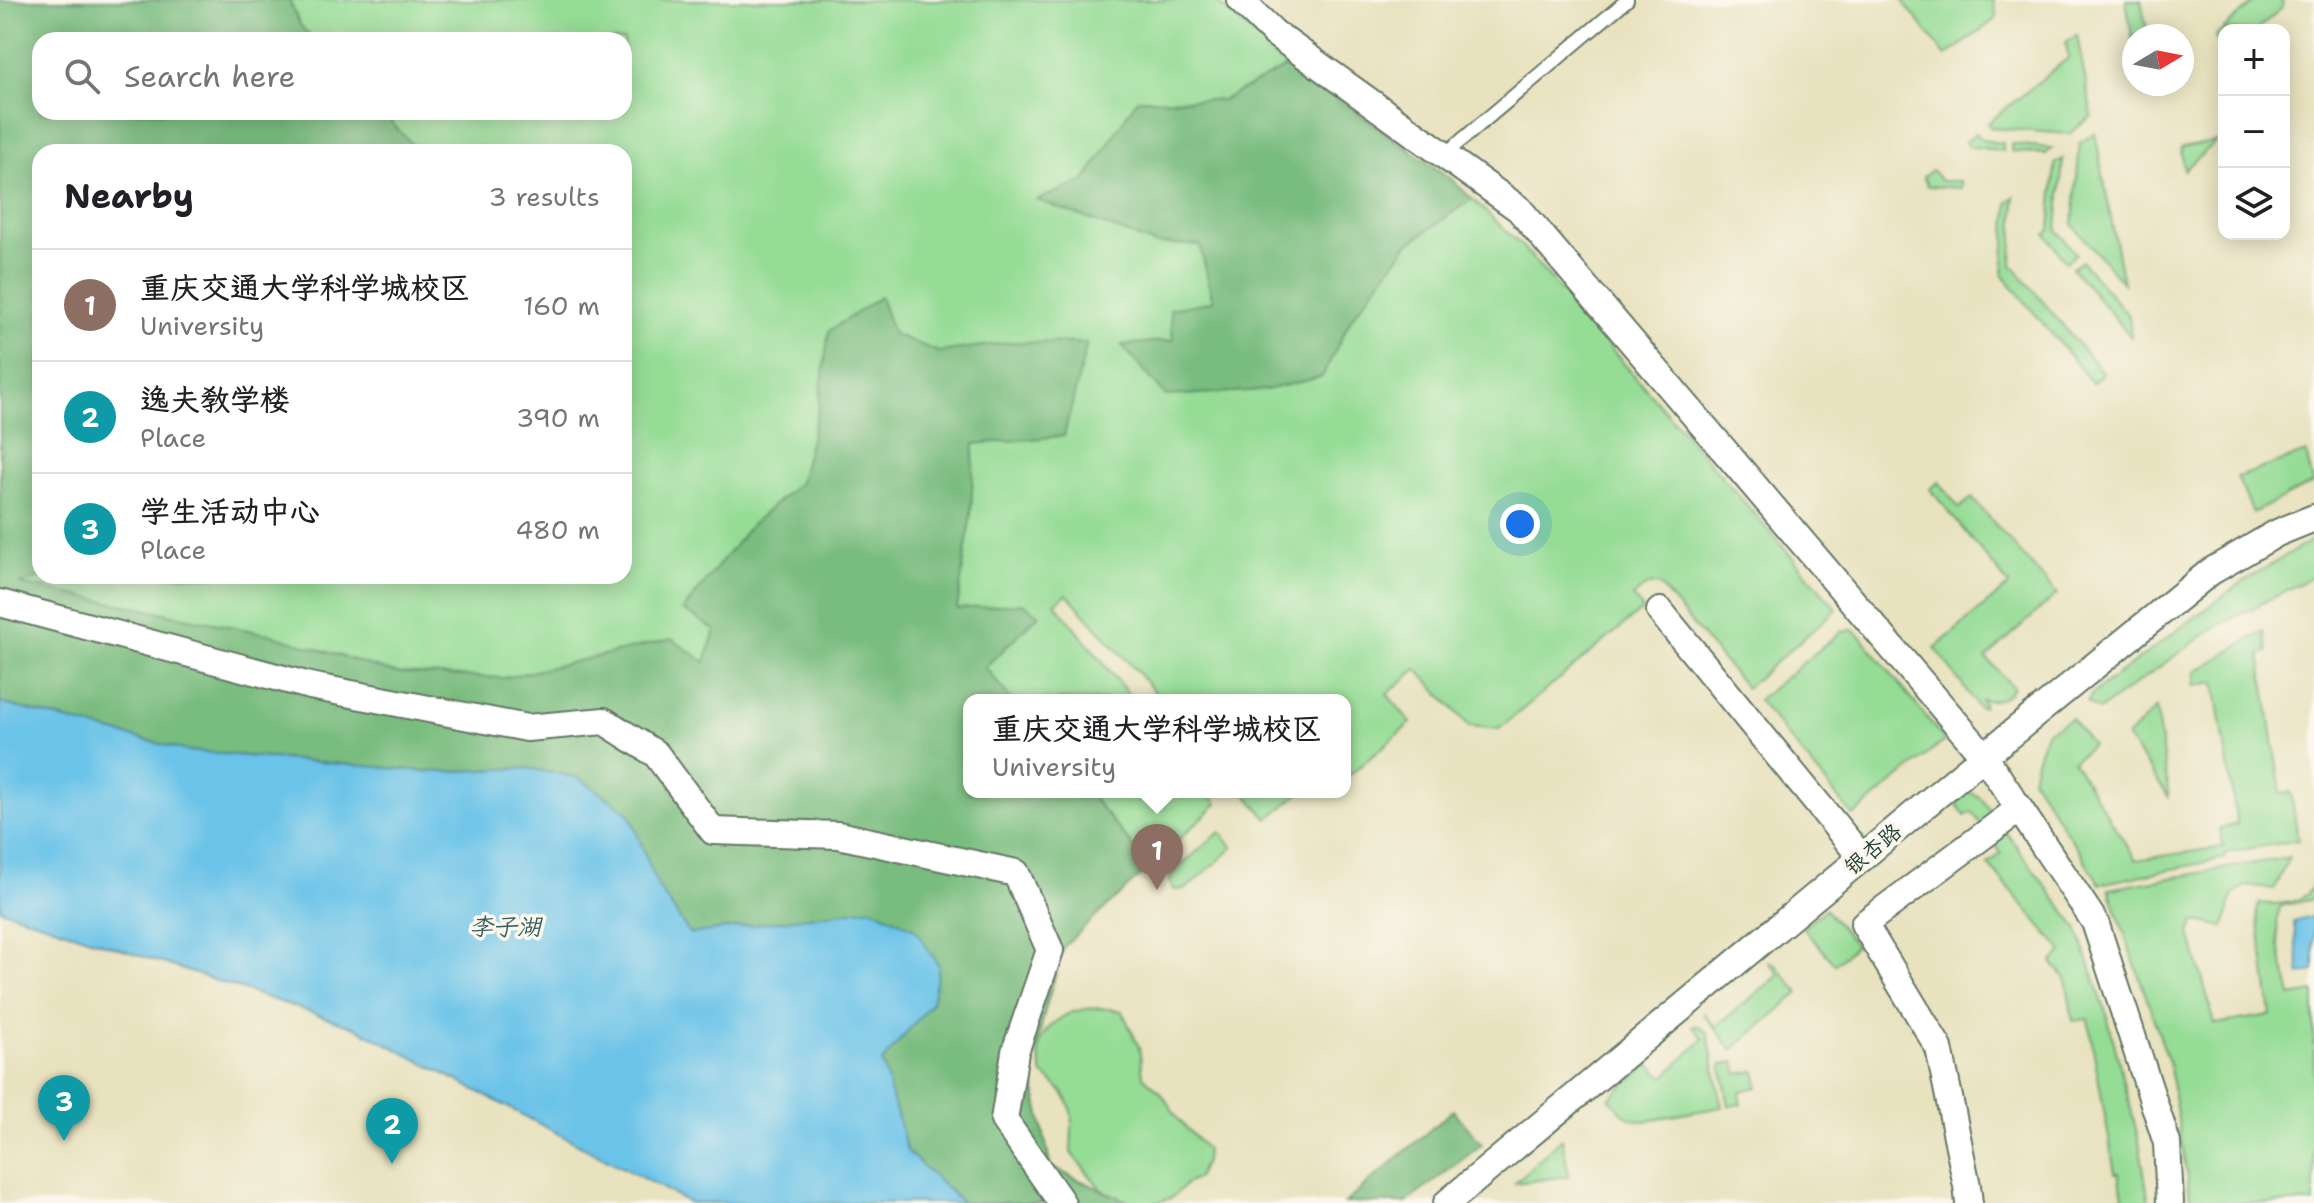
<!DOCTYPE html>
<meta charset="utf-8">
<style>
body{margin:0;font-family:"Shantell Sans","LXGW WenKai TC",sans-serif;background:#f6f6f6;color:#202124}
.controls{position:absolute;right:24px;top:24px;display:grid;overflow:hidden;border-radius:16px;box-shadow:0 4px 20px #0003}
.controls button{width:72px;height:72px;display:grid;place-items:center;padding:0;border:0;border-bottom:2px solid #e0e0e0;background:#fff;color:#202124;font:40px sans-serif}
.compass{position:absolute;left:2122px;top:24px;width:72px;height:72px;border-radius:50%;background:#fff;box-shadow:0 4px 20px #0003;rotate:80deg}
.you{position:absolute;left:1520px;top:524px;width:28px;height:28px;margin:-20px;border:6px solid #fff;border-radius:50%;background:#1a73e8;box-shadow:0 0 0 12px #1a73e833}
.badge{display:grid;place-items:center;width:52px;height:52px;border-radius:50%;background:#1f6fb2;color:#fff;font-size:26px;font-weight:700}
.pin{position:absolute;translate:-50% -66px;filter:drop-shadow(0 2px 4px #0008)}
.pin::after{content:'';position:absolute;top:42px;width:28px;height:24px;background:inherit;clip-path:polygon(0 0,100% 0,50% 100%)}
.popup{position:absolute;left:963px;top:694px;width:388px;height:104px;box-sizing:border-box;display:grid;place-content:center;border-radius:16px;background:#fff;filter:drop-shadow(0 2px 6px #0005);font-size:26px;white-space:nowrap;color:#757577}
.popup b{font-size:30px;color:#202124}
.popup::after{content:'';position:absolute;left:50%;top:100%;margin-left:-16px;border:16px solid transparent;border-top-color:#fff}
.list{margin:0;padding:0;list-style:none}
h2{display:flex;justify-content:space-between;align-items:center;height:104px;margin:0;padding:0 32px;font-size:34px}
h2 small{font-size:26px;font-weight:400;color:#757577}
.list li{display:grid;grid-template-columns:52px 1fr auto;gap:24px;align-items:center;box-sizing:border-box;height:112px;padding:0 32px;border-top:2px solid #e0e0e0}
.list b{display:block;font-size:30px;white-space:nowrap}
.list p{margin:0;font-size:26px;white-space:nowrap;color:#757577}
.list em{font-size:26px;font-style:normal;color:#757577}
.icon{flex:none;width:44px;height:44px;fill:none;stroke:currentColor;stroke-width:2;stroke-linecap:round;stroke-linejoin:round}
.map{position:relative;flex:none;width:2314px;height:1203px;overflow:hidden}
.search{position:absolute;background:#fff;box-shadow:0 4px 20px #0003;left:32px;top:32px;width:600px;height:88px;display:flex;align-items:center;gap:20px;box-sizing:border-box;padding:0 28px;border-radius:24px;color:#757577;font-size:30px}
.panel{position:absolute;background:#fff;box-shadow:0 4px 20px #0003;left:32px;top:144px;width:600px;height:440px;border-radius:24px}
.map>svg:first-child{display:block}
.green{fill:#95dc95;stroke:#5a8c64;stroke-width:2;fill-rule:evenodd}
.forest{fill:#78bc7e;stroke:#4c7c59;stroke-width:2}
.water{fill:#6bc3e8;stroke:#45808e;stroke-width:2}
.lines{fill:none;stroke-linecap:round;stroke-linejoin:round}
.lane-casing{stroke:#657765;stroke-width:16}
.street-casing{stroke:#657765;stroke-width:30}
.lane{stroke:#fff;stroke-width:12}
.street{stroke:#fff;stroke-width:26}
.labels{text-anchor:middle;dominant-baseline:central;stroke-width:7;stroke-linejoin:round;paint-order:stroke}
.street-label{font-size:22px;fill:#1f3d34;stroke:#fbf7ec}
.water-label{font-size:24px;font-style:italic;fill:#325e61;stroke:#fbf7ec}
</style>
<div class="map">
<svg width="2314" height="1203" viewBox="0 0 2314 1203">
<rect width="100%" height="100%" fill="#fbf7ec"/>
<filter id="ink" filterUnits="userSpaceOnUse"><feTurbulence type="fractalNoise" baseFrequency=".0125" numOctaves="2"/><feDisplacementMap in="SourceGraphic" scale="16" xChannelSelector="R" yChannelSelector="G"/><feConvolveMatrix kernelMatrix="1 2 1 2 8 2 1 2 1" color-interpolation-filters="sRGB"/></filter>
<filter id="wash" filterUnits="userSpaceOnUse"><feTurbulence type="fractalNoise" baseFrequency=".006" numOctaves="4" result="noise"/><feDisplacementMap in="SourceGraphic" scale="32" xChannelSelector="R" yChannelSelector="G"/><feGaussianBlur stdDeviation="1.8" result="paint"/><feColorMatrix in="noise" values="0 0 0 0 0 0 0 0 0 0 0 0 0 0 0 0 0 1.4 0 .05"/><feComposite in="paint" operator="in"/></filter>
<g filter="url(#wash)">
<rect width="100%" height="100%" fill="#e8e2bf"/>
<g class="green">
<path d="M0,0H1214L1290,65L1451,179L1520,244L1837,609L1746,688L1661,587C1648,581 1643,588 1633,597L1643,609L1499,729L1469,726L1417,669L1387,694L1411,723L1345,779V700H1162L1067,594L1055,603L1133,700H969V792H1208L1217,804L1064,946L1045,1009L1031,1072L1050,1167L1102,1190L1071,1153C1072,1115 1078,1099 1043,1075C1041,1067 1038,1058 1039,1050C1039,1042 1044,1033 1050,1027C1070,1006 1096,1006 1122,1011L1139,1047L1143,1076L1161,1093L1179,1120L1206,1149L1205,1162L1197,1178L1186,1184L1171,1198L1153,1203H962L690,934L658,887L629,813L0,703ZM40,40H624V112H40ZM40,152H624V576H40Z"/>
<polygon points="1902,0 1993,0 1997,18 1946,56"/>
<polygon points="2126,0 2141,0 2148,36 2134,36 2134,49"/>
<polygon points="2256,0 2282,0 2283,7 2256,30 2224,30 2224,57 2221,59 2216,36"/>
<polygon points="2077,35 2092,116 2069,134 1991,128 1988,123 2068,58 2066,42"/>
<polygon points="1976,133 1982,140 2003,143 2003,151 1968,146 1965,142"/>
<polygon points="2095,133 2123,283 2073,225 2080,143"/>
<polygon points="2217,141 2184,170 2181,148"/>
<polygon points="2011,144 2052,148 2046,154 2011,151"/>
<polygon points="2063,159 2057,230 2076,254 2066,262 2046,234 2050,230 2055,164"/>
<polygon points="1932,170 1941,181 1961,181 1961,188 1928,186 1923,177"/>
<polygon points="2015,196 2012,265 2103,373 2092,383 2003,275 2008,203"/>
<polygon points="2082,261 2129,316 2131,337 2072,268"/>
<polygon points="2306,453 2313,483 2253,513 2237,477"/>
<path d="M1939,482L1959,508L1972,498L2057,594L1986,658L2013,687C2006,700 1995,701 1981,700L1984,707L1979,708L1935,648L2009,585L1930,489Z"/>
<polygon points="2314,539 2314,576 2214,628 2099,710 2087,703 2092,694 2245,580"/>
<polygon points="1852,630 1857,632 1945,740 1853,816 1758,700 1841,632"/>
<polygon points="2263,631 2268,652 2260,654 2281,793 2291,792 2298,840 2225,853 2226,858 2100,884 2032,778 2035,763 2046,732 2071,718 2092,745 2073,761 2136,860 2223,847 2220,829 2237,824 2215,682 2194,686 2196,672"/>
<polygon points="2156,708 2169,798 2127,737"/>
<polygon points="1966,790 1980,797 2077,928 2107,1015 2139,1141 2149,1203 2124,1203 2119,1173 2115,1173 2088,1019 2073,1021 2066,979 2052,962 2063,952 1988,864 2001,853 1972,812 1965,816 1953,799"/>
<polygon points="1244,792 1301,792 1268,819"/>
<polygon points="1220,832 1233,848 1186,889 1173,890 1170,882 1171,874"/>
<path d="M2289,857L2274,889L2248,885L2233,894L2224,927L2202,922H2194L2190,934L2215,1024L2271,1015L2257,910L2259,903C2274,905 2295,904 2307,894C2310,891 2311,886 2314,883V899L2281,906C2270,926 2286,974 2291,996L2314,992V1203H2191L2169,1063L2109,889Z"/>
<polygon points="1825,909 1856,945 1835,964 1803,928"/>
<polygon points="1768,961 1775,964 1799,993 1732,1050 1703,1013 1715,1027 1779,975"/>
<path d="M1697,1025L1708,1033L1722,1107L1644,1121C1627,1122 1619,1108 1609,1098L1649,1064L1664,1077L1704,1039L1693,1026Z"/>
<polygon points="1734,1062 1738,1074 1755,1071 1758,1087 1740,1091 1741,1104 1729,1106 1721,1065"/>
<polygon points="1562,1138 1569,1176 1515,1183"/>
</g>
<g class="forest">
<polygon points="0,0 289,0 300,25 314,40 40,40 40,112 382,112 419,152 40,152 40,576 46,576 20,584 273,635 395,673 504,678 672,639 705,662 715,630 683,610 750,526 800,482 818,410 829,331 880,297 893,334 939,352 1012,342 1087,343 1064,436 974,444 971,514 957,609 1023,603 1039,615 985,667 1012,700 969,700 969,792 1088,792 1150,867 1064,946 1045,1009 1031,1072 1051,1168 1131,1203 962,1203 907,1151 882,1061 932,1002 939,966 872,908 690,934 657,885 629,813 527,768 435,772 188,751 0,703"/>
<polygon points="1290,65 1451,179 1472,199 1408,244 1351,319 1322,377 1266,390 1166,396 1122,345 1173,340 1170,309 1213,301 1200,245 1155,244 1037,200 1085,181 1137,99 1223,100"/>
<polygon points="1453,1110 1482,1144 1406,1203 1345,1203"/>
</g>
<g class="water">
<polygon points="0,703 188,751 435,772 527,768 579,778 629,813 658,887 690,934 872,908 915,929 939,966 932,1002 882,1062 907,1151 962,1203 690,1203 355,1027 0,909"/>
<polygon points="2314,916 2314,971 2300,974 2294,922"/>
</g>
</g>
<g filter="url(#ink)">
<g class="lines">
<g class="lane-casing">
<polyline id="lane" points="1444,155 1627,0"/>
</g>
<g class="street-casing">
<g id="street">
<polyline points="1240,0 1274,33 1519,209 1984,756 2095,922 2167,1143 2170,1203"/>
<polyline points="0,603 310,686 527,728 604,721 656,754 713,831 838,835 1016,873 1050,950 1015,1052 1004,1120 1062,1203"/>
<polyline points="1660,611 1862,858"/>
<polyline points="1447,1203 1984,756 2210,572 2277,533 2314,518"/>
<polyline points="1969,1203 1967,1186 1939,1048 1864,924 2019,809"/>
</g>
</g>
<use href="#lane" class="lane"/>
<use href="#street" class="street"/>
</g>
</g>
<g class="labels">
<g class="street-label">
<text transform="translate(1873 849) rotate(-40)">银杏路</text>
</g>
<g class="water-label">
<text x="505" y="927">李子湖</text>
</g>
</g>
</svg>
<div class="controls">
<button>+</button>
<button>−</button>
<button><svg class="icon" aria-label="layers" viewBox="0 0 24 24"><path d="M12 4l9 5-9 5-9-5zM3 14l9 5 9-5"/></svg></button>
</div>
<svg class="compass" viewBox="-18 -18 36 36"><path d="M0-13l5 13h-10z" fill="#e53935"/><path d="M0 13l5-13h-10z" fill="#757577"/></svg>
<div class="you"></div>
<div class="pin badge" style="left:1157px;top:890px;background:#8d6e63">1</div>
<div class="popup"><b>重庆交通大学科学城校区</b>University</div>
<div class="pin badge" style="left:392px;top:1164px;background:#0f9aa8">2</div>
<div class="pin badge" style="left:64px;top:1141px;background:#0f9aa8">3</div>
<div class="search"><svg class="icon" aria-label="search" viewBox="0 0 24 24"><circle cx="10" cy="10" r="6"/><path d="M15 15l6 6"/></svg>Search here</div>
<section class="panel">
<h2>Nearby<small>3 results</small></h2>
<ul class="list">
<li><span class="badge" style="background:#8d6e63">1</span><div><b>重庆交通大学科学城校区</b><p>University</p></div><em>160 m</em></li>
<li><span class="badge" style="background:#0f9aa8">2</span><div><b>逸夫教学楼</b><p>Place</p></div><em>390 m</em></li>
<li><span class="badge" style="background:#0f9aa8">3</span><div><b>学生活动中心</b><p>Place</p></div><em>480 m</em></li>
</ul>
</section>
</div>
